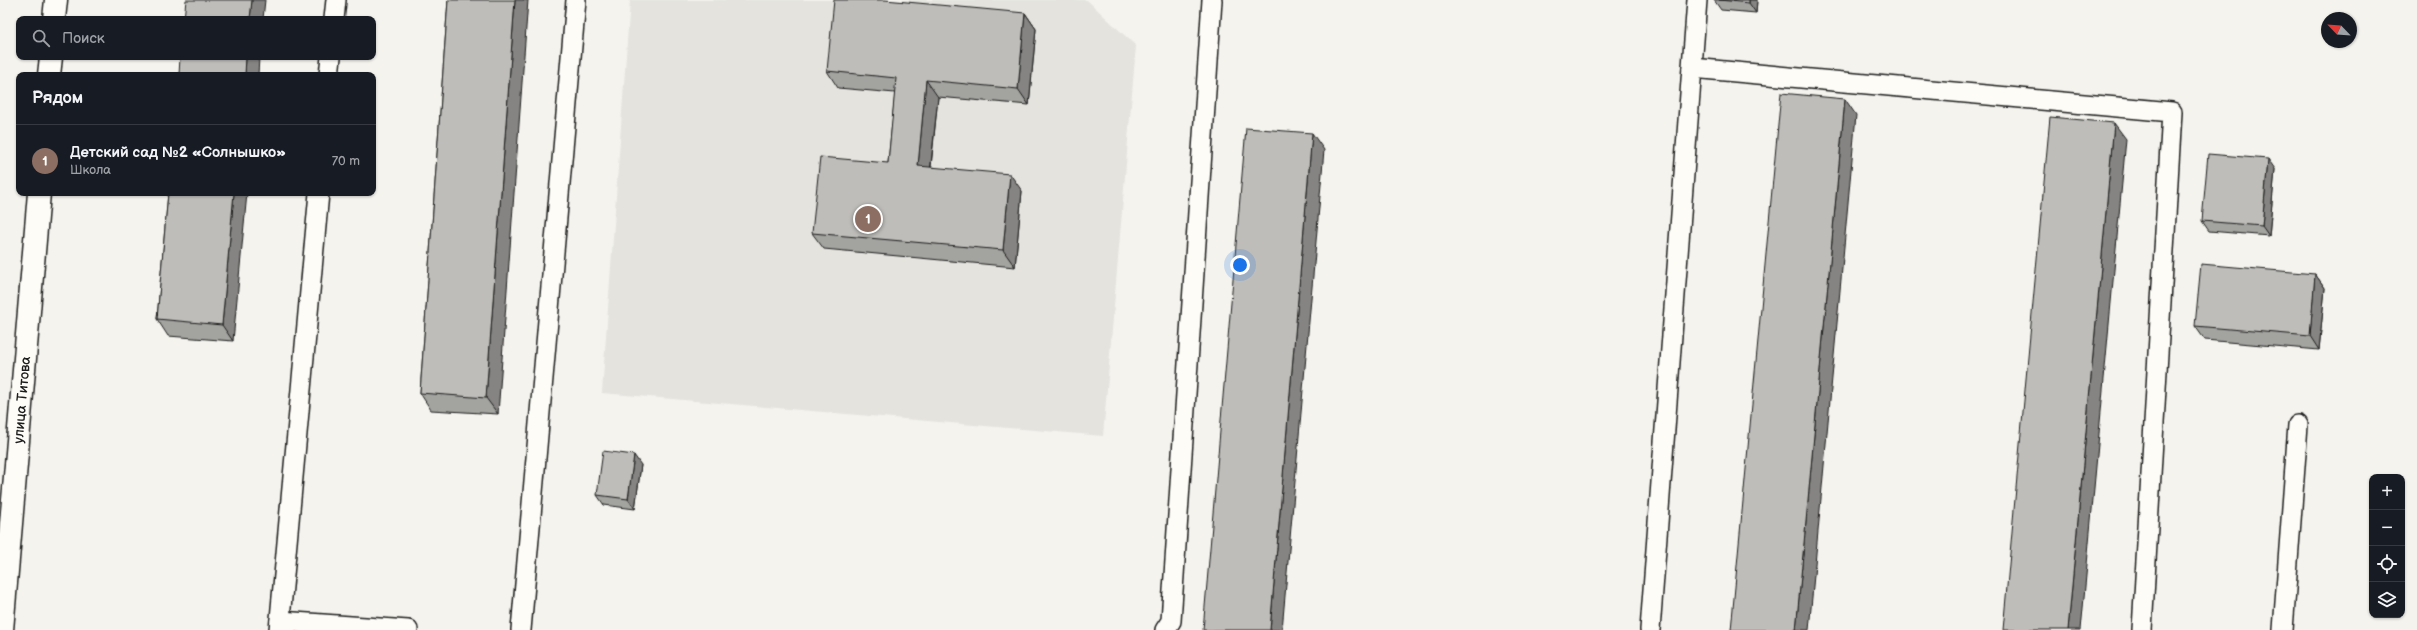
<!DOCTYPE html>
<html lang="ru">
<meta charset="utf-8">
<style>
body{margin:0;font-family:"Balsamiq Sans",sans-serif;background:#242831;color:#f1f3f6}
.controls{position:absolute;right:12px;bottom:12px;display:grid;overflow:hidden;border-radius:8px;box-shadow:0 1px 3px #0004}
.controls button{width:36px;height:36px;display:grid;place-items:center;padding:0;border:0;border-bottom:1px solid #363941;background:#171b24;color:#f1f3f6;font:20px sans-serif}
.compass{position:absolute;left:2321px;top:12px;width:36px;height:36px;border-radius:50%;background:#171b24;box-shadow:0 1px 3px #0004;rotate:295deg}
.you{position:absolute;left:1240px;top:265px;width:14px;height:14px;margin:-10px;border:3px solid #fff;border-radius:50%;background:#1a73e8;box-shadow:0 0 0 6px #1a73e833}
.badge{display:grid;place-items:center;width:26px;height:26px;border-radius:50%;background:#1a73e8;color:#fff;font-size:13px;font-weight:700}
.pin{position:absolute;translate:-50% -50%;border:2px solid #fff;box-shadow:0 1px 4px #0006}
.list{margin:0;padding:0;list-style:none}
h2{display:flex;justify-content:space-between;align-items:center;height:52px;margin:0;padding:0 16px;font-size:17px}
h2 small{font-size:13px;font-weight:400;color:#9ea1a6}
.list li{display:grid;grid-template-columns:26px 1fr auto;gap:12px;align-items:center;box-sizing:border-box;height:72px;padding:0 16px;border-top:1px solid #363941}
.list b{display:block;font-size:15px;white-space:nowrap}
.list p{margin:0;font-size:13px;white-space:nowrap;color:#9ea1a6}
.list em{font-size:13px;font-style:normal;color:#9ea1a6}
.icon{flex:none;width:22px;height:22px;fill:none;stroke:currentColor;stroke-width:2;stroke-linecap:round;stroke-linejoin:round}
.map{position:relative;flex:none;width:2417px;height:630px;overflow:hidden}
.search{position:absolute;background:#171b24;box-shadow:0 1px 3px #0004;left:16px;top:16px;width:360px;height:44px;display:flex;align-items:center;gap:10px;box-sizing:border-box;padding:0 14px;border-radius:8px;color:#9ea1a6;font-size:15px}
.panel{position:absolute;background:#171b24;box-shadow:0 1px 3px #0004;left:16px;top:72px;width:360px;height:124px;border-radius:8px}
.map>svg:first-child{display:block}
.built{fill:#e4e3de}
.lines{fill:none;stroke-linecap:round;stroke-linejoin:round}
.service-casing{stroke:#1c1c1c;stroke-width:22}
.tertiary-casing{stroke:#1c1c1c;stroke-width:25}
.service{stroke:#fdfcf7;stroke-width:19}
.tertiary{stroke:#fdfcf7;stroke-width:22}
.wall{fill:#a3a3a0;stroke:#1c1c1c}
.shaded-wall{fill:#858482;stroke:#1c1c1c}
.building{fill:#bebdba;stroke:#1c1c1c}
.labels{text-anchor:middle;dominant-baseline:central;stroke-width:3;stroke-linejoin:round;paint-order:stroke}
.street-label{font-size:14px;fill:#1c1c1c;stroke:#fdfcf7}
</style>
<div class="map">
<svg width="2417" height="630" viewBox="0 0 2417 630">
<rect width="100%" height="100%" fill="#f4f3ee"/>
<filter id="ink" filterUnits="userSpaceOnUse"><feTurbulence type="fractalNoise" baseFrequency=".025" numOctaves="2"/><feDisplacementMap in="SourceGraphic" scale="8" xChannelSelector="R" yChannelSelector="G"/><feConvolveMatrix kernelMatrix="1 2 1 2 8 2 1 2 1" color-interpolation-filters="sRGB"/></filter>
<g filter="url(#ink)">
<polygon class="built" points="630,0 1087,0 1136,46 1103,436 602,393"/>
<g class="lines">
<g class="service-casing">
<g id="service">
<polyline points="334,19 336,0"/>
<polyline points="1692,68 2172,112 2142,630"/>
<polyline points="329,75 331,57"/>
<polyline points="280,621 408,630"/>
<polyline points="279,630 319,193"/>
<polyline points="521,630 576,0"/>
<polyline points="1165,630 1171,621 1212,0"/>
<polyline points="1650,630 1697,0"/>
<polyline points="2283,630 2298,425"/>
</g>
</g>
<g class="tertiary-casing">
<g id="tertiary">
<polyline points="54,19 56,0"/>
<polyline points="49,75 51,57"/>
<polyline points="2,630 39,193"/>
</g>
</g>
<use href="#service" class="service"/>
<use href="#tertiary" class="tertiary"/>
</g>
<g class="wall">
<polygon points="448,0 498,414 431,410 420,393"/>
<polygon points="1714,0 1757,0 1756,13 1721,10"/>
<polygon points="1025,13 1036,29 1029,105 938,97 931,167 1022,191 1015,267 824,249 812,233 888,163 895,93 838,88 827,71"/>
<polygon points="2275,169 2269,236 2209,231 2202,221"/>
<polygon points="168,193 233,341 168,336 157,319"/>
<polygon points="2315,274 2325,288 2319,350 2205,340 2195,326"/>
<polygon points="641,465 635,509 604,505 597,495"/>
</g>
<g class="shaded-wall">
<polygon points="252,0 265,0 263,19 250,19"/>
<polygon points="515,0 528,0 498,414 486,398"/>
<polygon points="1749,0 1757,0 1756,13 1749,3"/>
<polygon points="1025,13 1036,29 1029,105 1018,89"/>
<polygon points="246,57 259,57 258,75 245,75"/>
<polygon points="926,80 938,97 929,182 918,166"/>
<polygon points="1845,99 1856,115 1809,630 1796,630"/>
<polygon points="2114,123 2126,139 2081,630 2068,630"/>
<polygon points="1312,133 1324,150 1282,630 1270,630"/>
<polygon points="2268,159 2275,169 2269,236 2262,226"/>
<polygon points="1010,174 1022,191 1015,267 1003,250"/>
<polygon points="234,193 247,193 233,341 222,325"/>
<polygon points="2315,274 2325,288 2319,350 2310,336"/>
<polygon points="634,455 641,465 635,509 628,499"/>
</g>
<g class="building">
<polygon points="186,0 252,0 250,19 184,19"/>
<polygon points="448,0 515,0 486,398 420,393"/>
<polygon points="834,0 885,0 1025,13 1018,89 926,80 918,166 1010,174 1003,250 812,233 820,157 888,163 896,78 827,71"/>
<polygon points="1719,0 1749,0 1749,3"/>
<polygon points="180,57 246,57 245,75 179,75"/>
<polygon points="1781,93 1845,99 1796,630 1731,630"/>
<polygon points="2050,117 2114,123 2068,630 2003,630"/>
<polygon points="1246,128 1312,133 1270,630 1203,630"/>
<polygon points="2208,154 2268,159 2262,226 2202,221"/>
<polygon points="168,193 234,193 222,325 157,319"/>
<polygon points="2201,264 2315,274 2310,336 2195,326"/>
<polygon points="603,451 634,455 628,499 597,495"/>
</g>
</g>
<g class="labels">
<g class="street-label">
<text transform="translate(22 400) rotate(-85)">улица Титова</text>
</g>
</g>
</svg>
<div class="controls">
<button>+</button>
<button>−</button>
<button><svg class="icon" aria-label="locate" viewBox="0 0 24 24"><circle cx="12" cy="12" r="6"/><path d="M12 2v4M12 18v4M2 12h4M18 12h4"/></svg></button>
<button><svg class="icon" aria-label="layers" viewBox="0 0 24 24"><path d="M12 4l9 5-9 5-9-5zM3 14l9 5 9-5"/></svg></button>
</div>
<svg class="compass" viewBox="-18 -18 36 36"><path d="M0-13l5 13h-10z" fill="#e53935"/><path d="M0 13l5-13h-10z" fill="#9ea1a6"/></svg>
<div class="you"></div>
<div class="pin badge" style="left:868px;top:219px;background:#8d6e63">1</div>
<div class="search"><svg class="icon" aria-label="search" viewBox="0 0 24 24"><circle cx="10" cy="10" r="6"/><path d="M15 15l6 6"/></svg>Поиск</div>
<section class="panel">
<h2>Рядом<small></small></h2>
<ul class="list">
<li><span class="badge" style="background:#8d6e63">1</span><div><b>Детский сад №2 «Солнышко»</b><p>Школа</p></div><em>70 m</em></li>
</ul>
</section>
</div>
